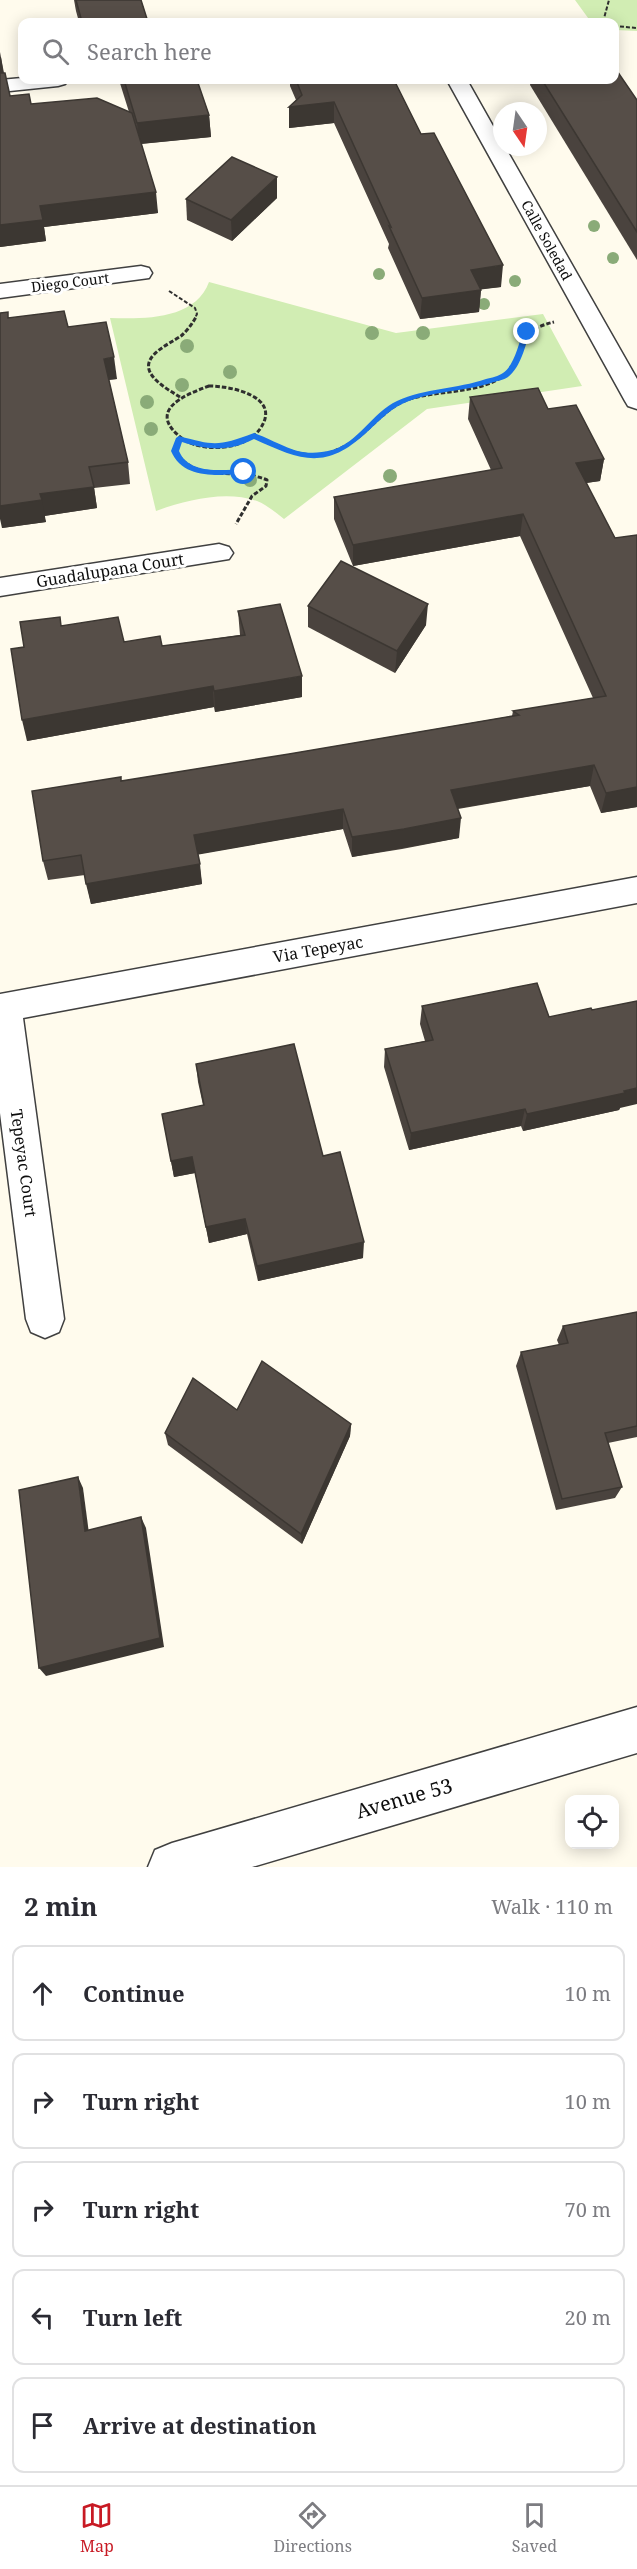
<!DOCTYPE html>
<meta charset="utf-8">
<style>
body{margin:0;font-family:"Noto Serif",serif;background:#f2f2f3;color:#2b2b33}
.controls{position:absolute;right:18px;bottom:18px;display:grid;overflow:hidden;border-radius:12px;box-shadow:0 3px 15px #0003}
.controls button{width:54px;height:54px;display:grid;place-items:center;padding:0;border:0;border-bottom:2px solid #e1e1e2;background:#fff;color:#2b2b33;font:30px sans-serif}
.compass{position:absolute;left:493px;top:102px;width:54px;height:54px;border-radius:50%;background:#fff;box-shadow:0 3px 15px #0003;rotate:167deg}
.stop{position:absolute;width:18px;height:18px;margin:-14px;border:4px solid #1a73e8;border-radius:50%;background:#fff}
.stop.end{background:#1a73e8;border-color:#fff;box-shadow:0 2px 6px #0008}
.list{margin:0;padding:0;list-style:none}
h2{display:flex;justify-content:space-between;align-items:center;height:78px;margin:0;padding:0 24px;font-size:26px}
h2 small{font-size:20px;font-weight:400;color:#7c7c81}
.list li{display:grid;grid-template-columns:39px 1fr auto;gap:18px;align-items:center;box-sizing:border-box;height:96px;margin:0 12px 12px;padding:0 12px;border:2px solid #e1e1e2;border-radius:12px}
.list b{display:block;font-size:22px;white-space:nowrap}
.list em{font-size:20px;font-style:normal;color:#7c7c81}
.icon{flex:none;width:33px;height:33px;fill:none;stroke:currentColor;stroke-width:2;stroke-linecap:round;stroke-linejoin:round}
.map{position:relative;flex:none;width:637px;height:1867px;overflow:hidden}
.search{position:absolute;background:#fff;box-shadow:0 3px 15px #0003;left:18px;right:18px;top:18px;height:66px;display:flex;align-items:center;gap:15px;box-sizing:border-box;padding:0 21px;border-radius:12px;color:#7c7c81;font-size:22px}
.sheet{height:618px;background:#fff}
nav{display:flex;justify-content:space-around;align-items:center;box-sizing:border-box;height:84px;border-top:2px solid #e1e1e2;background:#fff;font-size:16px;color:#7c7c81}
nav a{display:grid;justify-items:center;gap:3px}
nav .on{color:#c81a24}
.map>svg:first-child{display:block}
.green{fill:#d1edb3}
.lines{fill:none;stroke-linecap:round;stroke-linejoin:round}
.minor-casing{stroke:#404040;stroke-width:3}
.tertiary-casing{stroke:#404040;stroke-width:3}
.path-far1{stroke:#2f2f2f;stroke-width:2;stroke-dasharray:4 2;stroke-linecap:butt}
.path{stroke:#2f2f2f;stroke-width:3;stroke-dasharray:4.5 2;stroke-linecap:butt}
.minor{fill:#fff;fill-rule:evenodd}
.tertiary{fill:#fff;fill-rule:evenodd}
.tree{fill:#8aab78}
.wall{fill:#4a433e}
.shaded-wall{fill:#3c3732}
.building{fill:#564e48;stroke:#3c3732;stroke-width:1.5}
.route{fill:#1a73e8}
.labels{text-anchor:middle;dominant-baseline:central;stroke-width:6;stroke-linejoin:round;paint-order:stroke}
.far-street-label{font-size:14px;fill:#0d0d0d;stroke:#fff}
.street-label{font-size:16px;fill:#0d0d0d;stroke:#fff}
.near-street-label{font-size:20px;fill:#0d0d0d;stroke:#fff}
</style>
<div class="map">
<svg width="637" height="1867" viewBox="0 0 637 1867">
<rect width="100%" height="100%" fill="#fffbed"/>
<g class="green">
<polygon points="575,0 637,0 637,31 615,30 614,22 591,22"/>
<path d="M209,282L396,333L543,314L582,386L427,409L284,519C275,512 267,505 257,501C226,490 186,500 156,511L110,318C144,319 195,320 209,282Z"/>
</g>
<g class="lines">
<g class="minor-casing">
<g id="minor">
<polygon points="22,78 22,80 68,80 65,84 58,86 0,92 0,80"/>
<polygon points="447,80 467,80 502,142 502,147 505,147 637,379 637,409 628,406 625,401"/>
<polygon points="141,266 149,268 152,273 149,278 0,298 0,284"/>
<polygon points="219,544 229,547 233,553 229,559 0,596 0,578"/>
<polygon points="637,877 637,903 23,1018 64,1319 59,1332 45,1338 31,1332 26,1319 0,1113 0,994"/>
</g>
</g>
<g class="tertiary-casing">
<polygon id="tertiary" points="637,1707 637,1753 252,1867 148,1867 155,1850 172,1843"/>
</g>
<g class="path-far1">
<polyline points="603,22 609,0"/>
<polyline points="614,26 637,28"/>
<polyline points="169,291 195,308 197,314 195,318"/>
</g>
<g class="path">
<path d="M209,386C230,386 283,396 260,429C245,450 203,453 183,439C145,411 184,395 209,386Z"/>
<path d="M180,397C172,392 163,387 156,380C134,359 166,346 181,336C187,331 192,324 196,317"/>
<path d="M254,436C301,459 329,466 370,427C382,416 393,405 407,400C439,389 477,395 505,375C533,355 507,333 554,322"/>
<path d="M179,438L175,451C197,485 234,466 267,480L266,486L252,496L236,524"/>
</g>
<use href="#minor" class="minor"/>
<use href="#tertiary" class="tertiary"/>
</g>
<g class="tree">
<circle cx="594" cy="226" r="6"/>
<circle cx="613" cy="258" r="6"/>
<circle cx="379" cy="274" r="6"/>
<circle cx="515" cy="281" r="6"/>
<circle cx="484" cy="304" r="6"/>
<circle cx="372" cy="333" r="7"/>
<circle cx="423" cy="333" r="7"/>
<circle cx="187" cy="346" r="7"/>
<circle cx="230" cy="372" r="7"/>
<circle cx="182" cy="385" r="7"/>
<circle cx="147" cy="402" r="7"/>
<circle cx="151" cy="429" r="7"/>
<circle cx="390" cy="476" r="7"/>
<circle cx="250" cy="480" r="7"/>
</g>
<g class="wall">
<polygon points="74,0 141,0 148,22 79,22 76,11"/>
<polygon points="0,52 4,73 10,96 31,104 129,112 119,80 197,80 209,115 211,137 141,144 158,213 44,227 46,241 0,247"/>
<polygon points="290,80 394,80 421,134 501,287 481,289 479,312 420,319 388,248 389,244 334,123 289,128 289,107 296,100 290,86"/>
<polygon points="531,80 542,80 637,100 637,260 530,85"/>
<polygon points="277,198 232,241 187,220 186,199"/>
<polygon points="8,318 68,327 117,379 109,380 128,462 130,484 94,488 97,508 44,516 46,522 2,528"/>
<polygon points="470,397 548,409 604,459 600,481 586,483 615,538 637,535 637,807 601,813 590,786 458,809 459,838 402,849 352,857 343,829 198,854 202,884 91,904 85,875 48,880 43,861 121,781 289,754 512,716 513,711 593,698 520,536 353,566 334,519 334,497 491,470 468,419"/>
<polygon points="308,606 426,625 395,673 308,627"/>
<polygon points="238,611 302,697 215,712 214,707 27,741 24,647 61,626 124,642 162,646 240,635"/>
<polygon points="422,1006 549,1017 620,1108 619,1110 523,1131 521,1126 409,1150 384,1067 385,1049 425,1041 420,1024"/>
<polygon points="196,1064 323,1156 363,1258 258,1281 247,1234 209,1243 195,1173 174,1177 162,1114 203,1105 198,1082"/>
<polygon points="637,1312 637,1437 608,1443 622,1487 615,1498 556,1510 516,1366 521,1352 559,1345 557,1340 563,1326"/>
<polygon points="237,1410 351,1424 350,1436 302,1544 168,1445 165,1433"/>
</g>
<g class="shaded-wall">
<polygon points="0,57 1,57 4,77 0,78"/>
<polygon points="334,102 334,123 289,128 289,107"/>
<polygon points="209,115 211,137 139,144 137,123"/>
<polygon points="277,177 277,198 232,241 231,220"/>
<polygon points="156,192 158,213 44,227 46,241 0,247 0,225 40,206"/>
<polygon points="503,265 501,287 469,291 471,270"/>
<polygon points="481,290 479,312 420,319 422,298"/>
<polygon points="114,357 117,379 106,380 104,359"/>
<polygon points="604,459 600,481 572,485 576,463"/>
<polygon points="94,487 97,508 44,516 40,494"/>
<polygon points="42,500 46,522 2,528 0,519 0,506"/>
<polygon points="523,514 520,536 353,566 353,545"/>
<polygon points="428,604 426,625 395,673 397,651"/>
<polygon points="302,676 302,697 215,712 214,691"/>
<polygon points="213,686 214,707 27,741 22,720"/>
<polygon points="594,765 590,786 448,810 451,790"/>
<polygon points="637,787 637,807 601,813 606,793"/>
<polygon points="343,809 343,829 196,855 194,835"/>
<polygon points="461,818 459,838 352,857 352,837"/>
<polygon points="200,864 202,884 91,904 86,884"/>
<polygon points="637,1088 637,1104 620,1108 619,1110 523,1131 527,1114"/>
<polygon points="525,1109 521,1126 409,1150 411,1133"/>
<polygon points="192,1157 195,1173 174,1177 171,1161"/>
<polygon points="245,1219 247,1234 209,1243 206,1227"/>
<polygon points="364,1242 363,1258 258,1281 257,1266"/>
<polygon points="351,1424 350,1436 302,1544 301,1534"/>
<polygon points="78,1477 83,1488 90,1541 85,1531"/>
<polygon points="141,1517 146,1528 164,1647 46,1676 39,1668"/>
</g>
<g class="building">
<polygon points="76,0 141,0 148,22 82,22"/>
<polygon points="615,68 637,100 637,232 542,80 615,80"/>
<polygon points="0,73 5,73 10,96 29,94 31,104 97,98 132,113 156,192 40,206 43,220 0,225"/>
<polygon points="124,80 197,80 209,115 137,123"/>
<polygon points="296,80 394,80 421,134 434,133 503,265 471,270 481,290 422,298 389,226 391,227 334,102 289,107 302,95"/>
<polygon points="232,157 277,177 231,220 186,199"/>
<polygon points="64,311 68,327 106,322 114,357 104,359 128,462 89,467 94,487 40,494 42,500 0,506 0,313 8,312 8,318"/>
<polygon points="538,388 548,409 576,405 604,459 576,463 615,538 637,535 637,787 606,793 594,765 451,790 461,818 404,829 352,837 343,809 194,835 200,864 86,884 81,855 43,861 32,791 121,777 121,781 289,754 519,715 513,711 606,696 523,514 353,545 334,497 502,468 470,397"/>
<polygon points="341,561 428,604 397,651 308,606"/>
<polygon points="280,604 302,676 214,691 213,686 22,720 11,649 24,647 20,622 60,617 61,626 118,617 124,642 160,636 162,646 245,635 238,611"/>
<polygon points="537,983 549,1017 591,1008 592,1010 637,1001 637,1088 624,1091 625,1093 527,1114 525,1109 411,1133 385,1049 433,1040 422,1006"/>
<polygon points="294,1044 323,1156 340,1152 364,1242 257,1266 245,1219 206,1227 192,1157 171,1161 162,1114 204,1105 196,1064"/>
<polygon points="637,1312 637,1426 605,1433 622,1487 562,1499 521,1352 568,1343 563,1326"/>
<polygon points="262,1361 351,1424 301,1534 165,1433 193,1378 237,1410"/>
<polygon points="78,1477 85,1531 141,1517 160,1638 39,1668 19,1490"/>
</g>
<path class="route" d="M527,330L530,332C525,346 521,367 508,377C504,380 496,381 491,383C462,392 429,391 402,404C388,411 377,423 366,433C325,471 300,460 254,439C229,452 208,450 182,442L179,451C189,475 223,470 244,469L248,472L244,474C218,475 183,480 171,451L176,438L179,436C215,446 219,446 254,433C284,444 298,459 332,450C358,443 373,412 397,401C425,388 457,389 486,379C491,378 499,376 503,373C515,364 518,345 523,332Z"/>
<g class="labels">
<g class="far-street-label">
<text transform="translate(547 240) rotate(61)">Calle Soledad</text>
<text transform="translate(70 282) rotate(-7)">Diego Court</text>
</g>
<g class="street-label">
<text transform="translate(110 570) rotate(-9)">Guadalupana Court</text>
<text transform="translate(318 949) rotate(-10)">Via Tepeyac</text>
<text transform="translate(24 1163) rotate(82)">Tepeyac Court</text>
</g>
<g class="near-street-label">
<text transform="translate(404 1798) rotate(-16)">Avenue 53</text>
</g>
</g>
</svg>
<div class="controls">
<button><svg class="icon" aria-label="locate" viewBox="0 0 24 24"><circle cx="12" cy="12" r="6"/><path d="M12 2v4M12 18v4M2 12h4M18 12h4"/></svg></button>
</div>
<svg class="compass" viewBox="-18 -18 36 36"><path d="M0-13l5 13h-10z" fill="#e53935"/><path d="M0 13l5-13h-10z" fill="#7c7c81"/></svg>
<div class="stop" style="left:244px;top:472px"></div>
<div class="stop end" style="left:527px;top:332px"></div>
<div class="search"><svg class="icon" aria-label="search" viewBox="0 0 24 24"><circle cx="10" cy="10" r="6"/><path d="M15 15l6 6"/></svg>Search here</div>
</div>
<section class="sheet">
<h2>2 min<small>Walk · 110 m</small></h2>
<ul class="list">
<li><svg class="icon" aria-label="ahead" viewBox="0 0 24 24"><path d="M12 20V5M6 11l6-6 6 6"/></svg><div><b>Continue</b></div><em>10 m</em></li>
<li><svg class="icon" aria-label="right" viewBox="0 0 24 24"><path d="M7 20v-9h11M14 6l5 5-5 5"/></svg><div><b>Turn right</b></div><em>10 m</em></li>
<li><svg class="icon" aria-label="right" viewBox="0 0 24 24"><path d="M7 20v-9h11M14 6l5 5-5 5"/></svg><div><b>Turn right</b></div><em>70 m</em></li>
<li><svg class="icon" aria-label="left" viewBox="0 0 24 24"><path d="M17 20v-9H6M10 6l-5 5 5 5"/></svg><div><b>Turn left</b></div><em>20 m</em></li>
<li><svg class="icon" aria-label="arrive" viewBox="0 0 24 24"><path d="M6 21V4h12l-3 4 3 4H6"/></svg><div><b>Arrive at destination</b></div></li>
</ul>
</section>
<nav>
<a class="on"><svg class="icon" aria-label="map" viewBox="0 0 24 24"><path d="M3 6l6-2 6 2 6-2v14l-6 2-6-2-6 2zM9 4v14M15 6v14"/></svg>Map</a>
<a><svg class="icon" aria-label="directions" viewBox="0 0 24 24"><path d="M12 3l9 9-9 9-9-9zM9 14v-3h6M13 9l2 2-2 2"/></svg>Directions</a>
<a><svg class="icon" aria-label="saved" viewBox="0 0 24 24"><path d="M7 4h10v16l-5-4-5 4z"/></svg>Saved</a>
</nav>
